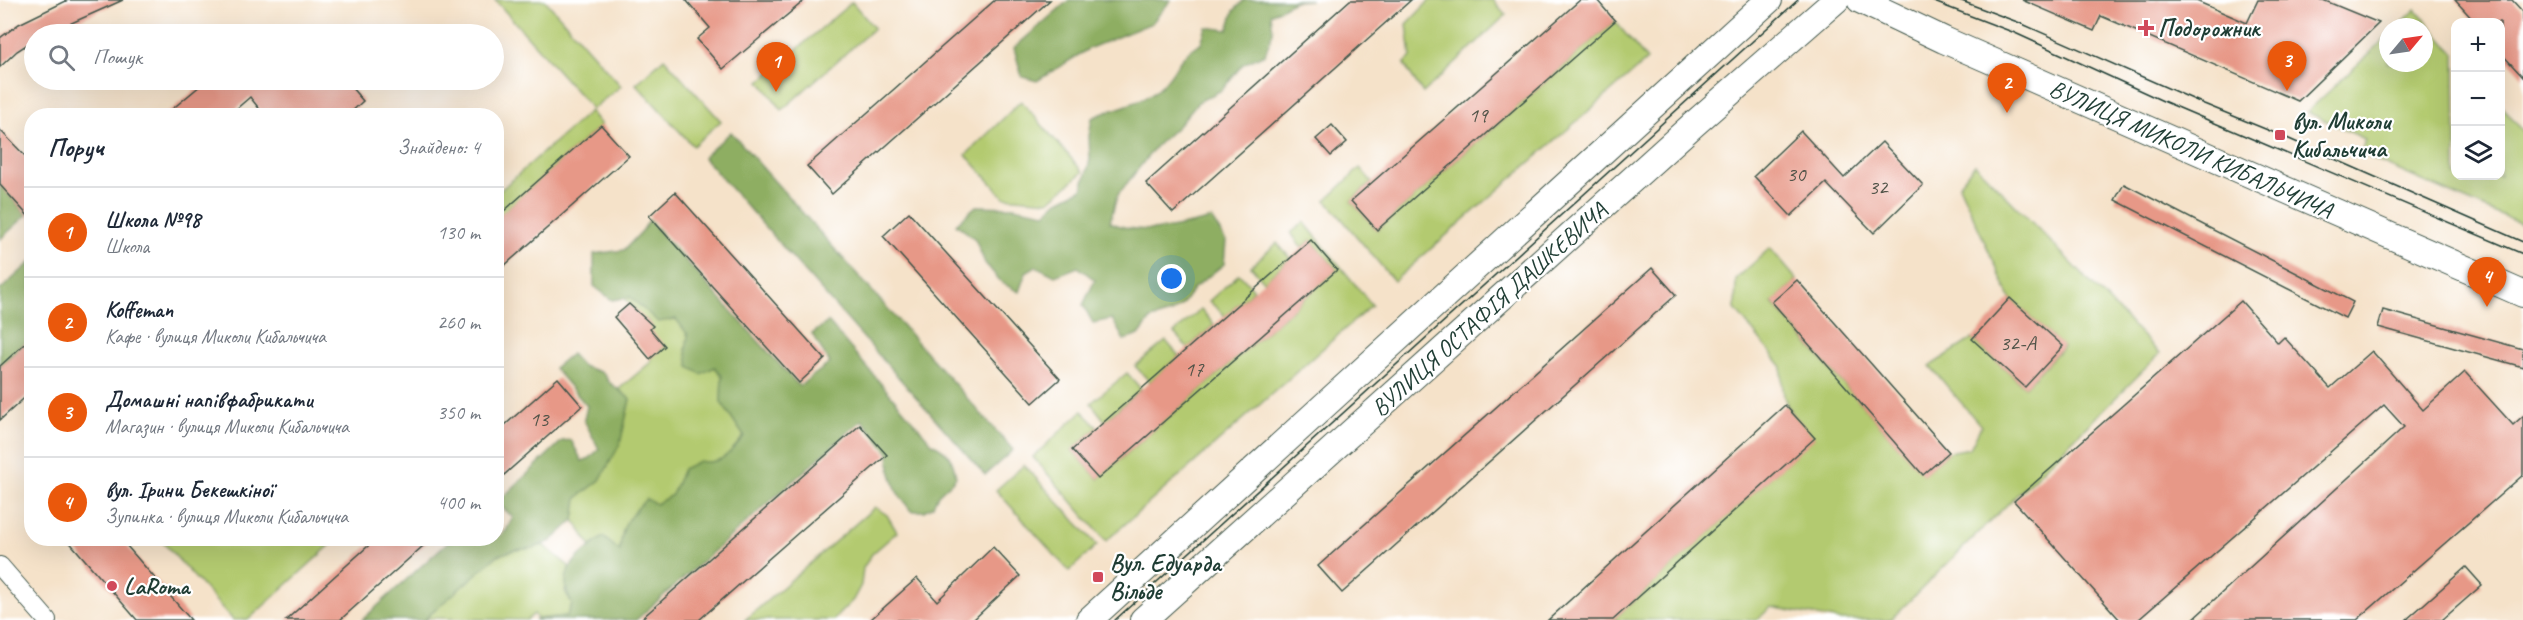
<!DOCTYPE html>
<html lang="uk">
<meta charset="utf-8">
<style>
body{margin:0;font-family:Caveat,sans-serif;background:#f2f2f3;color:#1f2937}
.controls{position:absolute;right:18px;top:18px;display:grid;overflow:hidden;border-radius:12px;box-shadow:0 6px 24px #0002}
.controls button{width:54px;height:54px;display:grid;place-items:center;padding:0;border:0;border-bottom:2px solid #e0e1e3;background:#fff;color:#1f2937;font:30px sans-serif}
.compass{position:absolute;left:2379px;top:18px;width:54px;height:54px;border-radius:50%;background:#fff;box-shadow:0 6px 24px #0002;rotate:61deg}
.you{position:absolute;left:1172px;top:279px;width:21px;height:21px;margin:-15px;border:4px solid #fff;border-radius:50%;background:#1a73e8;box-shadow:0 0 0 9px #1a73e833}
.badge{display:grid;place-items:center;width:39px;height:39px;border-radius:50%;background:#ea580c;color:#fff;font-size:20px;font-weight:700}
.pin{position:absolute;translate:-50% -50px;filter:drop-shadow(0 2px 3px #0008)}
.pin::after{content:'';position:absolute;top:32px;width:21px;height:18px;background:inherit;clip-path:polygon(0 0,100% 0,50% 100%)}
.list{margin:0;padding:0;list-style:none}
h2{display:flex;justify-content:space-between;align-items:center;height:78px;margin:0;padding:0 24px;font-size:26px}
h2 small{font-size:20px;font-weight:400;color:#747a83}
.list li{display:grid;grid-template-columns:39px 1fr auto;gap:18px;align-items:center;box-sizing:border-box;height:90px;padding:0 24px;border-top:2px solid #e0e1e3}
.list b{display:block;font-size:22px;white-space:nowrap}
.list p{margin:0;font-size:20px;white-space:nowrap;color:#747a83}
.list em{font-size:20px;font-style:normal;color:#747a83}
.icon{flex:none;width:33px;height:33px;fill:none;stroke:currentColor;stroke-width:2;stroke-linecap:round;stroke-linejoin:round}
.map{position:relative;flex:none;width:2523px;height:620px;overflow:hidden}
.search{position:absolute;background:#fff;box-shadow:0 6px 24px #0002;left:24px;top:24px;width:480px;height:66px;display:flex;align-items:center;gap:15px;box-sizing:border-box;padding:0 21px;border-radius:33px;color:#747a83;font-size:22px}
.panel{position:absolute;background:#fff;box-shadow:0 6px 24px #0002;left:24px;top:108px;width:480px;height:438px;border-radius:24px}
.map>svg:first-child{display:block}
.green{fill:#b3ca6f;stroke:#698452;stroke-width:1.5}
.forest{fill:#8eae62;stroke:#56764b;stroke-width:1.5}
.building{fill:#e79887}
.lines{fill:none;stroke-linecap:round;stroke-linejoin:round}
.street-casing{stroke:#3f564a;stroke-width:20}
.secondary-casing{stroke:#3f564a;stroke-width:28}
.street{stroke:#fff;stroke-width:18}
.secondary{stroke:#fff;stroke-width:26}
.tram{stroke:#1f3d34;stroke-width:1.5}
.poi-dot{fill:#d1495b;stroke:#fff;stroke-width:2}
.labels{text-anchor:middle;dominant-baseline:central;stroke-width:4.5;stroke-linejoin:round;paint-order:stroke}
.number-label{font-size:21px;fill:#515449}
.poi-label{font-size:24px;font-weight:bold;fill:#1f3d34;stroke:#fff;text-anchor:start}
.street-label{font-size:24px;fill:#1f3d34;stroke:#fff}
</style>
<div class="map">
<svg width="2523" height="620" viewBox="0 0 2523 620">
<rect width="100%" height="100%" fill="#fff"/>
<filter id="ink" filterUnits="userSpaceOnUse"><feTurbulence type="fractalNoise" baseFrequency=".0167" numOctaves="2"/><feDisplacementMap in="SourceGraphic" scale="12" xChannelSelector="R" yChannelSelector="G"/><feConvolveMatrix kernelMatrix="1 2 1 2 8 2 1 2 1" color-interpolation-filters="sRGB"/></filter>
<filter id="wash" filterUnits="userSpaceOnUse"><feTurbulence type="fractalNoise" baseFrequency=".008" numOctaves="4" result="noise"/><feDisplacementMap in="SourceGraphic" scale="24" xChannelSelector="R" yChannelSelector="G"/><feGaussianBlur stdDeviation="1.35" result="paint"/><feColorMatrix in="noise" values="0 0 0 0 0 0 0 0 0 0 0 0 0 0 0 0 0 1.4 0 .05"/><feComposite in="paint" operator="in"/></filter>
<g filter="url(#wash)">
<rect width="100%" height="100%" fill="#f5e2c9"/>
<g class="green">
<polygon points="495,0 545,0 621,86 592,109"/>
<polygon points="1430,0 1493,0 1506,15 1423,93 1404,64 1411,57 1407,24"/>
<polygon points="852,2 874,28 782,110 760,81"/>
<polygon points="2416,9 2455,54 2456,176 2500,176 2501,105 2523,131 2523,225 2361,154 2365,139 2307,112 2388,36 2388,63 2424,63 2424,27 2397,27"/>
<polygon points="1615,21 1647,60 1394,281 1326,200 1360,168 1372,182 1351,201 1377,230"/>
<polygon points="664,58 721,121 693,146 636,84"/>
<polygon points="1021,101 1083,172 1049,201 1004,197 966,155"/>
<polygon points="590,111 601,125 497,218 496,194"/>
<path d="M1975,164L2160,354L1890,620H1839L1771,607L1757,620H1613L1814,438C1789,409 1781,408 1782,367L1735,309L1736,279L1770,248L1797,280L1772,303L1923,474L1949,452L1970,448L1981,426L1930,366L1972,339L2025,387L2063,347L2010,298L1959,185Z"/>
<polygon points="1304,222 1372,305 1106,541 1033,457 1082,411 1098,427 1072,450 1098,479 1337,270 1311,240 1302,248 1291,233"/>
<polygon points="1277,243 1290,258 1264,282 1251,266"/>
<polygon points="1239,274 1254,290 1225,316 1209,301"/>
<path d="M630,297C647,309 683,313 688,336C688,340 687,346 686,350L715,367L722,376L721,402L744,436L727,458L683,469L672,495L656,504L620,552L603,537L591,547L574,520L577,498L600,480L620,443L630,399L619,389L652,361L650,359L665,346L645,333L652,326L646,319L641,323L633,314L636,310L624,298Z"/>
<polygon points="1201,309 1214,325 1188,348 1174,333"/>
<polygon points="1166,341 1179,356 1150,382 1135,366"/>
<polygon points="1127,373 1141,389 1105,421 1091,403"/>
<polygon points="1024,465 1097,545 1069,571 996,490"/>
<polygon points="875,507 887,515 897,532 872,554 863,568 861,585 853,600 833,620 745,620"/>
<polygon points="160,539 337,539 248,620 233,620"/>
<path d="M543,545L569,566L565,591L572,604L567,616L537,619L534,614L527,620L426,618C447,600 475,570 497,556C510,547 528,551 543,545Z"/>
</g>
<g class="forest">
<polygon points="1069,0 1171,0 1152,23 1088,49 1037,81 1022,77 1014,48"/>
<path d="M1244,0H1311L1294,1L1271,14L1273,32L1265,54L1243,64L1222,90L1198,102L1178,126L1156,146L1117,196L1110,222C1141,237 1180,227 1212,219L1226,241L1224,264L1194,288L1182,305L1171,313L1151,319L1139,335L1124,340L1112,319L1093,323L1083,305L1095,280L1078,267L1055,276L1036,266L1026,272L1019,292L1002,283L985,263L975,239L956,224L976,206L1014,207L1045,213L1058,201L1082,189L1090,160L1089,136L1092,118C1113,108 1142,104 1160,87C1177,71 1178,55 1201,43L1206,27L1228,30L1234,11Z"/>
<polygon points="731,132 1013,450 985,475 703,157"/>
<polygon points="0,185 27,215 0,239"/>
<path d="M649,220L799,386L830,363L812,334L828,322L932,443C948,451 953,458 956,477C947,490 938,489 933,506L924,511H911L897,492L890,470L889,453L862,420L636,620H535L567,616L572,604C554,571 579,556 603,537L620,551C621,524 628,518 646,499L656,504L672,495L683,469L699,461C721,466 731,452 744,436L721,402L722,376L715,367L701,374L689,367L686,350L688,335L676,319L658,322L630,297L612,300L594,286V254L624,250L643,230Z"/>
<polygon points="31,262 31,337 0,366 0,290"/>
<polygon points="571,354 582,366 603,373 609,382 630,399 620,444 600,480 577,498 574,520 551,541 534,548 515,550 498,555 426,618 427,620 362,620 451,539 493,540 506,531 513,517 497,503 562,441 571,440 582,461 590,458 599,449 584,420 587,406 554,368"/>
</g>
<g id="blocks">
<g class="building">
<polygon points="68,0 123,0 47,34 34,34 34,40 17,51 0,67 0,38 19,24"/>
<polygon points="686,0 805,0 723,69 697,39 710,28"/>
<polygon points="995,0 1050,0 832,194 807,166"/>
<polygon points="1350,0 1411,0 1173,213 1146,183"/>
<polygon points="1580,0 1597,0 1615,21 1377,230 1351,201"/>
<polygon points="2022,0 2194,0 2247,23 2258,0 2323,0 2379,23 2298,101 2101,16 2094,31"/>
<polygon points="2455,0 2512,0 2523,12 2523,77 2500,52 2500,22 2475,22"/>
<polygon points="207,80 345,80 363,101 347,116 265,116 250,97 228,116 164,116"/>
<polygon points="601,125 629,156 496,273 496,218"/>
<polygon points="1332,125 1347,142 1331,156 1316,139"/>
<polygon points="0,130 32,163 32,220 0,185"/>
<polygon points="1801,131 1844,178 1882,142 1923,185 1874,233 1826,183 1791,216 1754,176"/>
<polygon points="2124,184 2353,302 2345,318 2115,200"/>
<polygon points="675,192 825,359 799,383 649,216"/>
<polygon points="909,212 1060,379 1033,403 883,236"/>
<polygon points="1311,240 1337,270 1098,479 1072,450"/>
<polygon points="1652,268 1676,295 1342,593 1318,566"/>
<polygon points="1797,280 1949,452 1923,475 1772,302"/>
<polygon points="2010,298 2063,346 2025,387 1972,339"/>
<polygon points="2241,301 2278,343 2284,337 2330,388 2372,351 2423,410 2465,372 2513,425 2523,416 2523,475 2357,620 2192,620 2404,427 2384,405 2138,620 2120,620 2014,501"/>
<polygon points="629,304 653,326 650,329 665,346 650,359 614,317"/>
<polygon points="2383,310 2523,349 2523,367 2378,327"/>
<polygon points="32,337 32,391 0,420 0,366"/>
<polygon points="558,378 582,406 496,482 496,433"/>
<polygon points="1785,405 1815,438 1613,620 1548,620"/>
<polygon points="860,425 887,455 798,533 699,620 640,620"/>
<polygon points="66,538 120,538 191,620 137,620"/>
<polygon points="377,538 432,538 340,620 286,620"/>
<polygon points="993,547 1020,576 973,620 870,620 917,578 937,601"/>
<polygon points="2466,567 2482,585 2442,620 2406,620"/>
</g>
</g>
</g>
<g filter="url(#ink)">
<use href="#blocks" fill-opacity="0" stroke="#3f564a" stroke-width="1.5"/>
<g class="lines">
<g class="street-casing">
<polyline id="street" points="0,566 47,620"/>
</g>
<g class="secondary-casing">
<g id="secondary">
<polyline points="1860,0 1944,40 2523,294"/>
<polyline points="1089,620 1769,0"/>
<polyline points="1143,620 1694,124 1836,0"/>
</g>
</g>
<use href="#street" class="street"/>
<use href="#secondary" class="secondary"/>
<g class="tram">
<polyline points="1929,0 2015,33 2163,101 2523,254"/>
<polyline points="1959,0 2020,23 2204,104 2280,135 2523,242"/>
<polyline points="1115,620 1798,0"/>
</g>
</g>
</g>
<g class="poi-dot">
<path d="M2143 19h6v6h6v6h-6v6h-6v-6h-6v-6h6z"/>
<rect x="2274" y="129" width="12" height="12" rx="3"/>
<rect x="1092" y="571" width="12" height="12" rx="3"/>
<circle cx="112" cy="586" r="6"/>
</g>
<g class="labels">
<g class="number-label">
<text x="1478" y="115">19</text>
<text x="1796" y="174">30</text>
<text x="1878" y="187">32</text>
<text x="2018" y="343">32-А</text>
<text x="1194" y="369">17</text>
<text x="539" y="419">13</text>
</g>
<g class="poi-label">
<text x="2158" y="28">Подорожник</text>
<text x="2292" y="121">вул. Миколи<tspan x="2292" dy="28">Кибальчича</tspan></text>
<text x="1110" y="563">Вул. Едуарда<tspan x="1110" dy="28">Вільде</tspan></text>
<text x="124" y="586">LaRoma</text>
</g>
<g class="street-label">
<text transform="translate(2191 149) rotate(24)">ВУЛИЦЯ МИКОЛИ КИБАЛЬЧИЧА</text>
<text transform="translate(1489 309) rotate(-42)">ВУЛИЦЯ ОСТАФІЯ ДАШКЕВИЧА</text>
</g>
</g>
</svg>
<div class="controls">
<button>+</button>
<button>−</button>
<button><svg class="icon" aria-label="layers" viewBox="0 0 24 24"><path d="M12 4l9 5-9 5-9-5zM3 14l9 5 9-5"/></svg></button>
</div>
<svg class="compass" viewBox="-18 -18 36 36"><path d="M0-13l5 13h-10z" fill="#e53935"/><path d="M0 13l5-13h-10z" fill="#747a83"/></svg>
<div class="you"></div>
<div class="pin badge" style="left:776px;top:92px">1</div>
<div class="pin badge" style="left:2007px;top:113px">2</div>
<div class="pin badge" style="left:2287px;top:91px">3</div>
<div class="pin badge" style="left:2487px;top:307px">4</div>
<div class="search"><svg class="icon" aria-label="search" viewBox="0 0 24 24"><circle cx="10" cy="10" r="6"/><path d="M15 15l6 6"/></svg>Пошук</div>
<section class="panel">
<h2>Поруч<small>Знайдено: 4</small></h2>
<ul class="list">
<li><span class="badge">1</span><div><b>Школа №98</b><p>Школа</p></div><em>130 m</em></li>
<li><span class="badge">2</span><div><b>Koffeman</b><p>Кафе · вулиця Миколи Кибальчича</p></div><em>260 m</em></li>
<li><span class="badge">3</span><div><b>Домашні напівфабрикати</b><p>Магазин · вулиця Миколи Кибальчича</p></div><em>350 m</em></li>
<li><span class="badge">4</span><div><b>вул. Ірини Бекешкіної</b><p>Зупинка · вулиця Миколи Кибальчича</p></div><em>400 m</em></li>
</ul>
</section>
</div>
